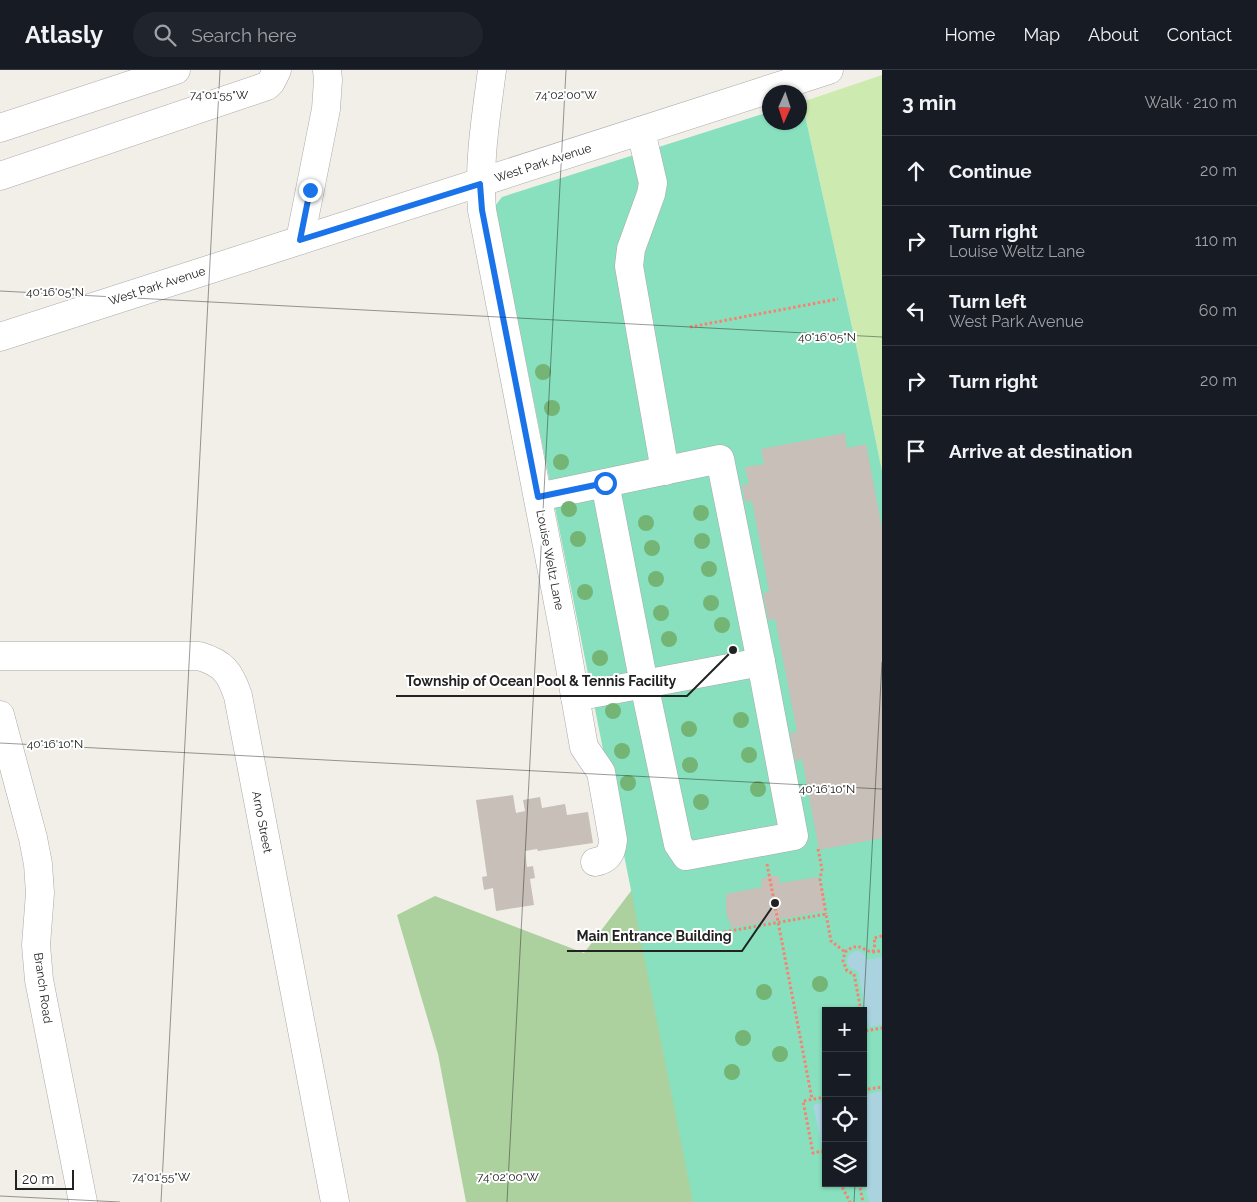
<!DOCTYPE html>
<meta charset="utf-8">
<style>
body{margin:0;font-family:Raleway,sans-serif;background:#20242c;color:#f1f3f6}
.controls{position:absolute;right:15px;bottom:15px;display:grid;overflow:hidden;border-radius:0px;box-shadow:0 1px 4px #0004}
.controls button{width:45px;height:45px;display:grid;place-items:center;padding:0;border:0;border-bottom:1px solid #363941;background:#171b24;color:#f1f3f6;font:25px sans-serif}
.compass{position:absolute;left:762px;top:15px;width:45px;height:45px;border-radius:50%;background:#171b24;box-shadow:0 1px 4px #0004;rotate:183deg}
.scale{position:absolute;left:15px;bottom:12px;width:59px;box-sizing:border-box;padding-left:5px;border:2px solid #222;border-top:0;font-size:14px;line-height:18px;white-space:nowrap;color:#222;-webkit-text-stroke:4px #fff;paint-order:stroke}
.stop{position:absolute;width:15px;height:15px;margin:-11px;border:4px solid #1a73e8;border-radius:50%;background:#fff}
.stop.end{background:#1a73e8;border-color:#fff;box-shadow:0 1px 5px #0008}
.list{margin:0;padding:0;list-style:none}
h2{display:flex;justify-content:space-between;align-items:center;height:65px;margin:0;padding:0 20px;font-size:21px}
h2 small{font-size:16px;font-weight:400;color:#9ea1a6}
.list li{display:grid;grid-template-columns:32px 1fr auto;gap:15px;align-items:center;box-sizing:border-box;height:70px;padding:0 20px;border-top:1px solid #363941}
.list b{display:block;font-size:19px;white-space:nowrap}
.list p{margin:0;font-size:16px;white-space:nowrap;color:#9ea1a6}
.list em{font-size:16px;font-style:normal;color:#9ea1a6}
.icon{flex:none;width:28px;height:28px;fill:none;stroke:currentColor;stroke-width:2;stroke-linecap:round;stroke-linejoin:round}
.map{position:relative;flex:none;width:882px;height:1132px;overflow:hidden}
header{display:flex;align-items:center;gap:30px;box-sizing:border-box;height:70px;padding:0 25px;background:#171b24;border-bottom:1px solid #363941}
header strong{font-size:24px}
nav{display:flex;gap:28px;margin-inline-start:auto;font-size:18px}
.search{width:350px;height:45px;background:#20242c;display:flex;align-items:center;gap:12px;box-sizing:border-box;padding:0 18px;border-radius:28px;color:#9ea1a6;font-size:19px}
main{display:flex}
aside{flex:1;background:#171b24}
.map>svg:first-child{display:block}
.grass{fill:#cdebb0}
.forest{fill:#add19e}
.pitch{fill:#88e0be;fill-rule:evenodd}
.water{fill:#aad3df}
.building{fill:#c7bfb8}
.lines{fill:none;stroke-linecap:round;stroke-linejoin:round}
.minor-casing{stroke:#a9a9a9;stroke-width:29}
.path{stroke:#fa8072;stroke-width:3;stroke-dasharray:2.5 2.5;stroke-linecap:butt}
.minor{stroke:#fff;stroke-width:28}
.tree{fill:#74b475}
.route{stroke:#1a73e8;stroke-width:6}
.ticks{fill:none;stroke:#222;stroke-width:1;stroke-opacity:0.45}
.labels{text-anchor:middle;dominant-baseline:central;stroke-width:4;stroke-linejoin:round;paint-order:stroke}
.street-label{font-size:12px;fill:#222;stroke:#fff}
.ticks-label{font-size:12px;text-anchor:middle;fill:#222;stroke:#fff;stroke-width:4;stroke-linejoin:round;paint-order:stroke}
.leader{fill:none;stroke:#222;stroke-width:2}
.callout-dot{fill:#222;stroke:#fff;stroke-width:2}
.callout-label{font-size:14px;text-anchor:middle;font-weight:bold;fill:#222;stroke:#fff;stroke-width:4;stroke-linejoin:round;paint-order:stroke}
</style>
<header>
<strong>Atlasly</strong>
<div class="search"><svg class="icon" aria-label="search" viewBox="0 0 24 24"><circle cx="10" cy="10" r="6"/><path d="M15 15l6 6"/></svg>Search here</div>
<nav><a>Home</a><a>Map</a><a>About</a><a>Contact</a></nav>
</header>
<main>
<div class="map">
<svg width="882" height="1132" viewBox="0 0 882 1132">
<rect width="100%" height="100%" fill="#f2efe9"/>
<polygon class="grass" points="882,5 882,401 858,284 802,32"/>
<polygon class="forest" points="639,818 795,1132 466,1132 438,984 397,845 435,826 584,883 631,821"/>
<path class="pitch" d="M800,32H802L858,284L882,401V1132H693L495,136L502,127L769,42L770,52H800ZM826,941H863V1113H826Z"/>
<g class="water">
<path d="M855,881C861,881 865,883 867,890L882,887V955L869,957L858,901L850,898C845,890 847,885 855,881Z"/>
<polygon points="882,1021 882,1132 869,1132 863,1104 863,1025"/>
<polygon points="826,1032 826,1075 822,1076 813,1035"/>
</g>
<g class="building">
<polygon points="845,363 847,378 866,374 882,458 882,768 819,780 802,689 795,691 790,663 797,662 775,549 768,550 763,523 769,522 752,431 745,432 742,415 749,414 745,397 764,394 761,379"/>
<polygon points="513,725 516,743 525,741 523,730 540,727 542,738 565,734 567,745 588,742 593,773 538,781 537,779 525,781 527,797 533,796 535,808 530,809 534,835 496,841 493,818 484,820 482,807 487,806 476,730"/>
<polygon points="769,806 778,806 780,813 817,807 823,824 824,841 732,858 726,843 726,824 762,817 761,809"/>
</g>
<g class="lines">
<g class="minor-casing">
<g id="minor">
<path d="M492,0C486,47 478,93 482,140L563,558L584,677L601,702L613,770C612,783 608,790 595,792"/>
<polyline points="0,58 176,0"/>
<polyline points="641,61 653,113 651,124 631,179 629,196 665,401"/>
<polyline points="0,106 267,16 271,12 277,0"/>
<polyline points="300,170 326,39 328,10 327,0"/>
<path d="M0,267C276,177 553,91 829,0"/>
<polyline points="538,427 720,389 761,592 794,766 686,786 678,774 644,614 605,413"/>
<path d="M0,586H199C223,593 230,602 238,626L335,1132"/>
<polyline points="575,627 761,592"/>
<polyline points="0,645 33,768 38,794 40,823 36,875 39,910 83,1132"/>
</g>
</g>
<g class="path">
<polyline points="690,257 838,229"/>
<polyline points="818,779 822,799 820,809 826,844"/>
<polyline points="767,794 812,1029"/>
<polyline points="724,862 826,844 831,871 845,882"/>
<polyline points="873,882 875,874 874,868 882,866"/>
<path d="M861,941L854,904L847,901L843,891L845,882C860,871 860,880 873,882C876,882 879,881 882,880"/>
<polyline points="863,952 865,961 882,958"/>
<polyline points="863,1020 882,1017"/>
<polyline points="826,1027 803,1031 813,1083 822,1081 826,1088"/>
<polyline points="840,1113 850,1132"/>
<polyline points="859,1113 863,1132"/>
</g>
<use href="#minor" class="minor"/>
</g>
<g class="tree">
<circle cx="543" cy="302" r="8"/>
<circle cx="552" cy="338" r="8"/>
<circle cx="561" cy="392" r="8"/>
<circle cx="569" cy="439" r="8"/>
<circle cx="701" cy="443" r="8"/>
<circle cx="646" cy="453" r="8"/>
<circle cx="578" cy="469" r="8"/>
<circle cx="702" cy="471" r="8"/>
<circle cx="652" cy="478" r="8"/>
<circle cx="709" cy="499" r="8"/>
<circle cx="656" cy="509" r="8"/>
<circle cx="585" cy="522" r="8"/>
<circle cx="711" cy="533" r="8"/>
<circle cx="661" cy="543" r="8"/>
<circle cx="722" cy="555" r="8"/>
<circle cx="669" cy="569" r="8"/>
<circle cx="600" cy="588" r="8"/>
<circle cx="613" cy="641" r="8"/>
<circle cx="741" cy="650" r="8"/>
<circle cx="689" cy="659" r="8"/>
<circle cx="622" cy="681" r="8"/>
<circle cx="749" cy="685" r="8"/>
<circle cx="690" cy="695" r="8"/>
<circle cx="628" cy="713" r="8"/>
<circle cx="758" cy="719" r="8"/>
<circle cx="701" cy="732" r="8"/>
<circle cx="820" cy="914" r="8"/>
<circle cx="764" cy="922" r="8"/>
<circle cx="743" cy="968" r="8"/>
<circle cx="780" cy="984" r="8"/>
<circle cx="732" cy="1002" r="8"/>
</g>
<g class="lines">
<polyline class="route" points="310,120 300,170 480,114 482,140 538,427 605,413"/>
</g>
<path class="ticks" d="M0,221L882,267M0,673L882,719M863,950L882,592M0,1126L120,1132M161,1132L220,0M507,1132L566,0M854,1132L855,1113"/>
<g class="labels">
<g class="street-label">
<text transform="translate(543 93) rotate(-18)">West Park Avenue</text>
<text transform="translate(157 216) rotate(-18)">West Park Avenue</text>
<text transform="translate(550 490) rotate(79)">Louise Weltz Lane</text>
<text transform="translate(262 752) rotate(79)">Arno Street</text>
<text transform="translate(43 918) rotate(82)">Branch Road</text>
</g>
</g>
<g class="ticks-label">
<text x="219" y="29">74°01'55"W</text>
<text x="566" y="29">74°02'00"W</text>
<text x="55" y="226">40°16'05"N</text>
<text x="827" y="271">40°16'05"N</text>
<text x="55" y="678">40°16'10"N</text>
<text x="827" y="723">40°16'10"N</text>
<text x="161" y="1111">74°01'55"W</text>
<text x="508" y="1111">74°02'00"W</text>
</g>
<path class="leader" d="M733 580L687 626H396M775 833L742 881H567"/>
<g class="callout-dot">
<circle cx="733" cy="580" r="5"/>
<circle cx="775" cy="833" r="5"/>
</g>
<g class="callout-label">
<text x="541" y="616">Township of Ocean Pool &amp; Tennis Facility</text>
<text x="654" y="871">Main Entrance Building</text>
</g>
</svg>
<div class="controls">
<button>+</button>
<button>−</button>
<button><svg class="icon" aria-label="locate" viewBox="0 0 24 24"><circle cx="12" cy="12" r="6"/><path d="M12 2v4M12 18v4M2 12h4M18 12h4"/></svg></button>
<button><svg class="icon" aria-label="layers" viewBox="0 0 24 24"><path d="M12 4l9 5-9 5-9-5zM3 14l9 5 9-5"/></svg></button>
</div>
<svg class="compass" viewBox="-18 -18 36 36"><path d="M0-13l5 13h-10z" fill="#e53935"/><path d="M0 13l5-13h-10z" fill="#9ea1a6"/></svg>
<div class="scale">20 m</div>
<div class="stop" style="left:605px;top:413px"></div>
<div class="stop end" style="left:310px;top:120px"></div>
</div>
<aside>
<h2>3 min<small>Walk · 210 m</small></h2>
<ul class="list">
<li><svg class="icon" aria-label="ahead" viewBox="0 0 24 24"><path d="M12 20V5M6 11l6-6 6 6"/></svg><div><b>Continue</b></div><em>20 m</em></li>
<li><svg class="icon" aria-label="right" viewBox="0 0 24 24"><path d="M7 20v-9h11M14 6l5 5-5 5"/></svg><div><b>Turn right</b><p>Louise Weltz Lane</p></div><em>110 m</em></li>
<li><svg class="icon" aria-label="left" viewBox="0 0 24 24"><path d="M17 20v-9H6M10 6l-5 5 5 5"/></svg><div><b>Turn left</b><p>West Park Avenue</p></div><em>60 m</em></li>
<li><svg class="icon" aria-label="right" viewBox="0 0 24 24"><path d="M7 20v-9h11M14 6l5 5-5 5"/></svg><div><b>Turn right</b></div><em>20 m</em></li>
<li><svg class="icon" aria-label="arrive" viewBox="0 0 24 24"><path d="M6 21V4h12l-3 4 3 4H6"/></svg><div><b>Arrive at destination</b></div></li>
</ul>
</aside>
</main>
